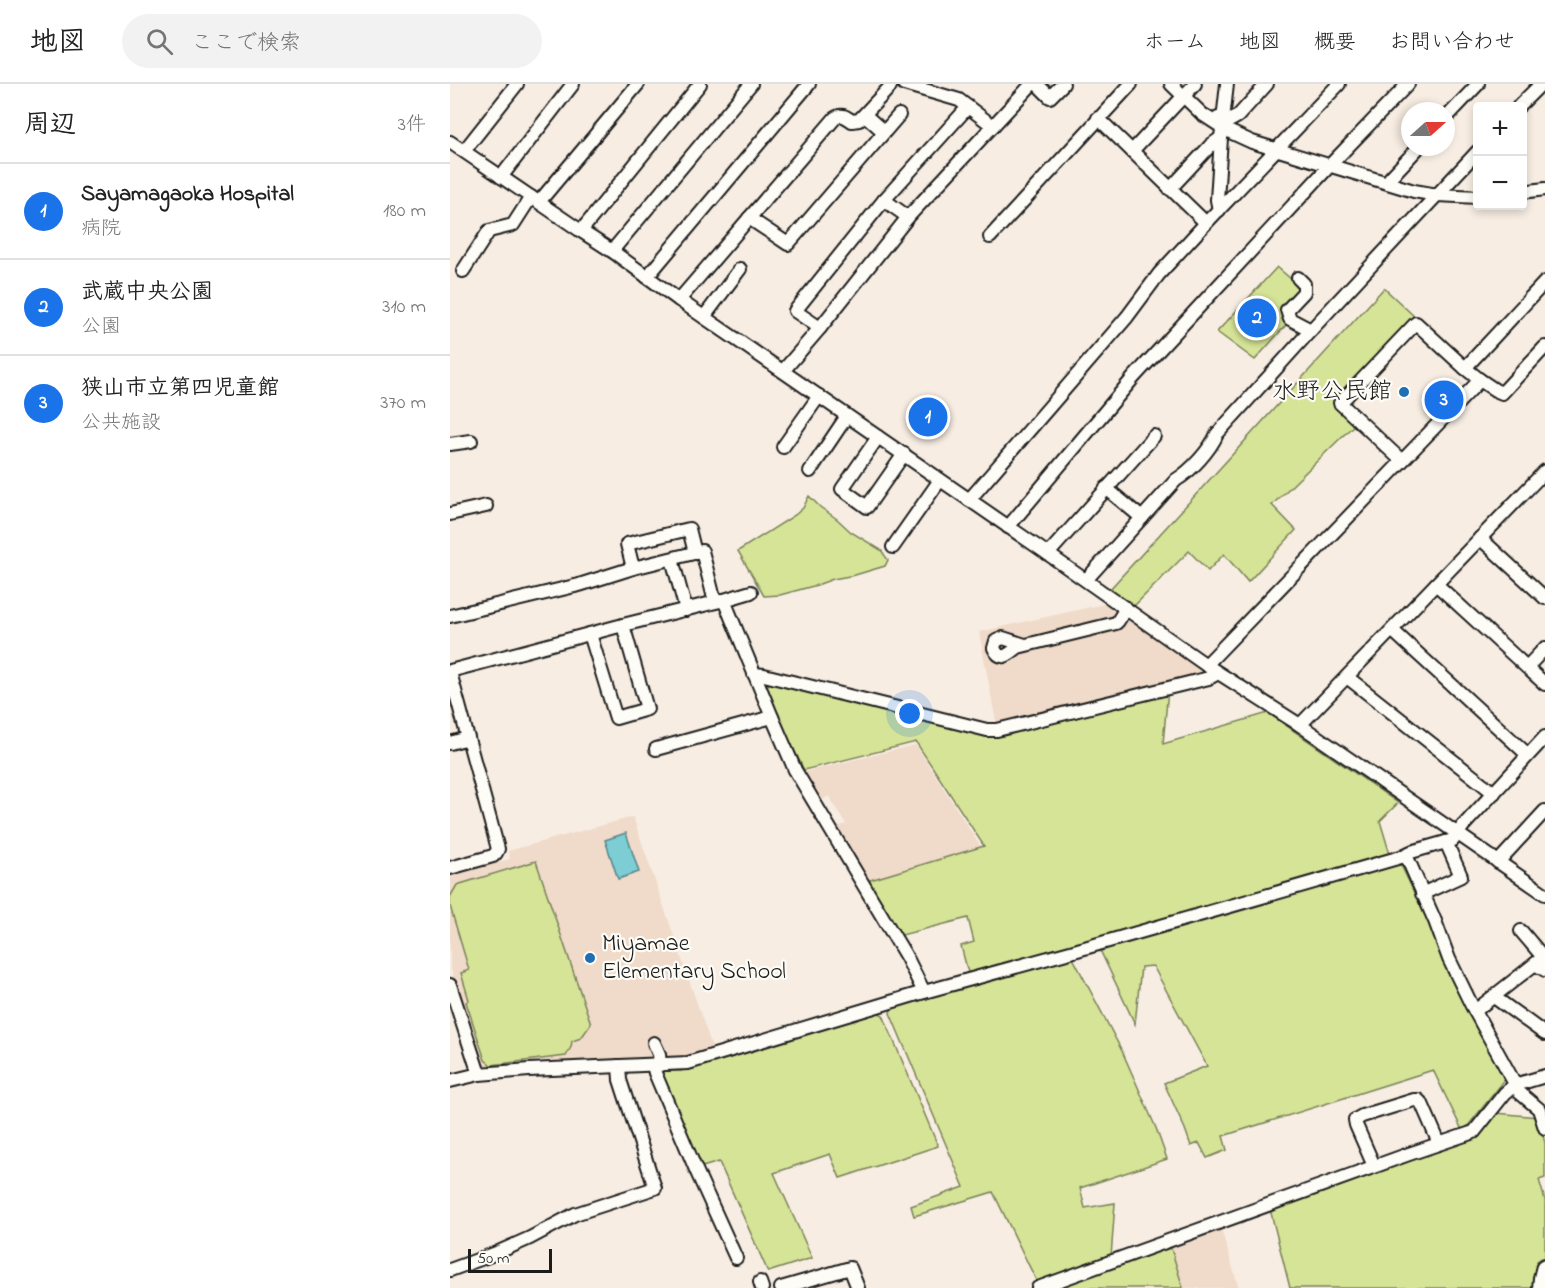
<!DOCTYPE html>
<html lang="ja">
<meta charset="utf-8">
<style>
body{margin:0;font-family:"Indie Flower","Klee One",sans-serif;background:#f2f2f2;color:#222}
.controls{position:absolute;right:18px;top:18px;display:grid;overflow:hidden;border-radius:6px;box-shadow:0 3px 9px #0003}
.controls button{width:54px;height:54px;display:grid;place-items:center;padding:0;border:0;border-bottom:2px solid #e0e0e0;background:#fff;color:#222;font:30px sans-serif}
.compass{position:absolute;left:951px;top:18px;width:54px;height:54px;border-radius:50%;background:#fff;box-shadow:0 3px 9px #0003;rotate:69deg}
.scale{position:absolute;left:18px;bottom:15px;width:84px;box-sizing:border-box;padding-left:6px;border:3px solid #1c1c1c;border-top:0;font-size:16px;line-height:21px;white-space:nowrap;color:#1c1c1c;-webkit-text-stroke:4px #fdfcf7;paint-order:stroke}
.you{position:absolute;left:460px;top:630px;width:21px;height:21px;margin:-15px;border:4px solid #fff;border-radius:50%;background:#1a73e8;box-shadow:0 0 0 9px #1a73e833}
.badge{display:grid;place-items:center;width:39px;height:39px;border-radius:50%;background:#1a73e8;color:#fff;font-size:20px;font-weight:700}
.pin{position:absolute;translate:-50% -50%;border:3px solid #fff;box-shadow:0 2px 6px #0006}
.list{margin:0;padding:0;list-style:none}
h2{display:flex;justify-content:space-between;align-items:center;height:78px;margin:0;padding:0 24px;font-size:26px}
h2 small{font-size:20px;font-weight:400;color:#767676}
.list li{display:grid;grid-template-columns:39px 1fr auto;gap:18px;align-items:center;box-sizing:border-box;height:96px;padding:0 24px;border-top:2px solid #e0e0e0}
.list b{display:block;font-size:22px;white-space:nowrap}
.list p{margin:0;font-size:20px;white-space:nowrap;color:#767676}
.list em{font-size:20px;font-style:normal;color:#767676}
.icon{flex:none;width:33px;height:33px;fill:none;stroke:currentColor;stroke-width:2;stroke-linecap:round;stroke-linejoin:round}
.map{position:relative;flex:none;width:1095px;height:1204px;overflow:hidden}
header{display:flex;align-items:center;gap:36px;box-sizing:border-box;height:84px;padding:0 30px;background:#fff;border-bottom:2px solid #e0e0e0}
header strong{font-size:28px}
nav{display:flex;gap:33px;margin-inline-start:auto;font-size:21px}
.search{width:420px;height:54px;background:#f2f2f2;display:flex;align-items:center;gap:15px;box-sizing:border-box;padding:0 21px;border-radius:33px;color:#767676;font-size:22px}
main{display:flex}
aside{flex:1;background:#fff}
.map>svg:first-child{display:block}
.built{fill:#f0dac9}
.green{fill:#d6e497;stroke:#79805a;stroke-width:1.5}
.water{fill:#7ccdd4;stroke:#56868a;stroke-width:1.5}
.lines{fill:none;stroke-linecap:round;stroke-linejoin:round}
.minor-casing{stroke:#1c1c1c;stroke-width:16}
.minor{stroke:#fdfcf7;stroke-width:12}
.poi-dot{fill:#1f6fb2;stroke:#fdfcf7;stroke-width:2}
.labels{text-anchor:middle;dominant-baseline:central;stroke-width:4.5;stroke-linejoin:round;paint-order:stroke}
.poi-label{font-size:24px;fill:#1c1c1c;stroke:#fdfcf7;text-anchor:end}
</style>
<header>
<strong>地図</strong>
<div class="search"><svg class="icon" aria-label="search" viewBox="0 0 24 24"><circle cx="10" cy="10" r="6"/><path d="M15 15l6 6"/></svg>ここで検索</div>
<nav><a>ホーム</a><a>地図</a><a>概要</a><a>お問い合わせ</a></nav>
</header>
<main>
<aside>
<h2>周辺<small>3件</small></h2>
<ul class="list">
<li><span class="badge">1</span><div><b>Sayamagaoka Hospital</b><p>病院</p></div><em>180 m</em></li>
<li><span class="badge">2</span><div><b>武蔵中央公園</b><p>公園</p></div><em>310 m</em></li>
<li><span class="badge">3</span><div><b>狭山市立第四児童館</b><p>公共施設</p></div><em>370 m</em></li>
</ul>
</aside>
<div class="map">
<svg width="1095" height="1204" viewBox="0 0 1095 1204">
<rect width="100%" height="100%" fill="#f7ede2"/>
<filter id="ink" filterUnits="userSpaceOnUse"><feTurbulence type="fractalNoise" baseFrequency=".0167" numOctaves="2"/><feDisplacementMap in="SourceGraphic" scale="12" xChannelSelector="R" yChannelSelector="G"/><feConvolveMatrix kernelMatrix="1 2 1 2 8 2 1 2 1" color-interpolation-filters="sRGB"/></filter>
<g filter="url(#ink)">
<g class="built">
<polygon points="659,519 755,586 755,591 547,642 529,548"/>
<polygon points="466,661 531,763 417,797 384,744 396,740 379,712 372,716 354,688"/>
<polygon points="183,733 263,966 239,974 200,977 124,978 36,983 31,979 0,882 0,791 60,775 58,767"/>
<polygon points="770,1142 789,1204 733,1204 720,1161"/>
</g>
<g class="green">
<polygon points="827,183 849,202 850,207 832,227 836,241 805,276 767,248"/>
<polygon points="934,204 965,233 926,278 886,319 906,339 822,421 846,446 798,498 774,470 758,487 739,467 683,523 660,505"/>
<polygon points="359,412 370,423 387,435 401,448 431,466 438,476 435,482 405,491 383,495 367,501 330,511 314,512 288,467 345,431 353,424"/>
<polygon points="319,597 539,652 561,650 718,605 713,660 818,629 948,719 930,737 942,777 949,777 1001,886 1057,993 1013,1048 983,986 773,1052 777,1066 757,1074 749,1059 741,1062 735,1045 714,999 757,982 703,882 691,883 685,940 649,864 622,872 672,967 706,1044 717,1075 630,1104 635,1124 665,1119 661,1173 588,1200 543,1108 464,1132 461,1122 514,1103 440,929 442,922 521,900 511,862 524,858 518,834 448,852 417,797 534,762 466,658 354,686 316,609"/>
<polygon points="86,777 141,940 131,954 122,957 121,963 116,972 41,981 35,976 16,918 19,916 11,889 19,886 0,822 0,813 7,801"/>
<polygon points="429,929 433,931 488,1062 390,1094 380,1070 324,1089 362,1174 318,1188 269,1078 249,1084 211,987 231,987"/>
<polygon points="1046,1029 1088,1033 1095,1059 1095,1094 1089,1096 1095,1116 1095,1204 840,1204 820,1125 1017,1054"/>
<polygon points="720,1161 733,1204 599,1204"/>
</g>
<polygon class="water" points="176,749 189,788 168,795 155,756"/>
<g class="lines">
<g class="minor-casing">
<g id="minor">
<polyline points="454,0 509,16 543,42"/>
<polyline points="587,0 600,13 613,0"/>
<polyline points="721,0 752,30 778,47 802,58 964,107 987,111 1028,113"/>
<polyline points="1069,22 1091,0"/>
<polyline points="415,31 434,48"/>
<polyline points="648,34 756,139"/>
<polyline points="768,34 773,37 781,36 788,32 817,0"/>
<polyline points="996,34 1028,0"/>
<polyline points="0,58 131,147 162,167 229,216 598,470 756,581 850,641 1095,810"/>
<polyline points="14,67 67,0"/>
<polyline points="682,67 745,0"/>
<polyline points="51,93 123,0"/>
<polyline points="940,94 969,63"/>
<polyline points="720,105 761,61 771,54"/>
<polyline points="1072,108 1095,105"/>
<polyline points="434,116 458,133"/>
<polyline points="89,118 188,0"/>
<polyline points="769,126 767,116 771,54 777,0"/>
<polyline points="299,134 338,160 449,31"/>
<polyline points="131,147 250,0"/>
<polyline points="540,153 681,0"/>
<polyline points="162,167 301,0"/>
<polyline points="13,187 39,147 63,141 81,113"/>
<polyline points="197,193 359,0"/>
<polyline points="848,194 854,200 854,208 837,226 840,235 861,246"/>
<path d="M229,216L385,34C392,29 396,33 402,37L409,36L439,4L441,0"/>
<polyline points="254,233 290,185"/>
<polyline points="370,244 345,227 434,116 518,23"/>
<polyline points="333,287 370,244 458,133 582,0"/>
<polyline points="1030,296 1045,306 1052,309 1095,263"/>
<polyline points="428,353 392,405 417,423 454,370"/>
<polyline points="0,360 21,357"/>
<polyline points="333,363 369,312"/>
<polyline points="952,377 890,319 966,239 1015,284 1095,198"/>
<polyline points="360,387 397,332"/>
<polyline points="656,404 692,434"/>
<polyline points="519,416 677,233 709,190 756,139 889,0"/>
<polyline points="0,430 36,422"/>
<polyline points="558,443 684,293 884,77 958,0"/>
<polyline points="1030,454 1095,514"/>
<polyline points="443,463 490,396"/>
<polyline points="598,470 704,352"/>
<polyline points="222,475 236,526"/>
<polyline points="183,484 177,460 239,445 245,469"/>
<path d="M636,496L726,396C741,387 760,366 767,350L861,246L1028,67"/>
<polyline points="986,500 1095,600"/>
<polyline points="274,516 301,508"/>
<polyline points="0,532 129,501 183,484 252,467 265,518"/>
<polyline points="942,546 1078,671"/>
<polyline points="140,550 166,634 197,625 173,541"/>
<path d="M575,561L553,554L546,557L544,564C551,579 559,570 568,563L666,539L668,537L676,524"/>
<polyline points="756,581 1030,296 1015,284"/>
<polyline points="1077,583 1095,564"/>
<polyline points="0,587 173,541 274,516 322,633 345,686 457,874 474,908"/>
<polyline points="0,588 48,765 46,769 43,772 0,784"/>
<polyline points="304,590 314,591 537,646 547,646 759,594 768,589"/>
<polyline points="897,593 1044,709"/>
<polyline points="850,641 1095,387"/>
<polyline points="0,659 18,654"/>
<polyline points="206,665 322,633"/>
<polyline points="956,771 985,837 999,875 1022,922 1070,1009 1089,1025 1095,1044"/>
<polyline points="1048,778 1095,727"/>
<polyline points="972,810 1011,792 996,758"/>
<polyline points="1071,847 1093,873"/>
<polyline points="1085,880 1095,886"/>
<polyline points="0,901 29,990"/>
<polyline points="1044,913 1095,950"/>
<polyline points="1025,927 1095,872"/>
<polyline points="204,959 209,970 210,981"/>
<polyline points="203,981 205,989 246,1086 286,1174"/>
<polyline points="0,997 29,990 79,986 238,979 474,908 624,867 951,773 961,768 1003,756 1013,742 1095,653"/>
<polyline points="924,1082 906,1041 905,1036 912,1032 964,1016 968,1016 972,1020 989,1059"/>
<polyline points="0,1186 44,1170 80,1154 125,1130 205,1104 170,996 169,982"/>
<polyline points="310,1198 312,1204"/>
<polyline points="331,1204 400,1184 408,1204"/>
<polyline points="588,1204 959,1070 1024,1048 1055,1009 1065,1001 1095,992"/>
<polyline points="1089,1204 1090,1194 1093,1182 1095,1181"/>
</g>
</g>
<use href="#minor" class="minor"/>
</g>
</g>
<g class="poi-dot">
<circle cx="954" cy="308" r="6"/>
<circle cx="140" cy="874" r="6"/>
</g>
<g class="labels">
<g class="poi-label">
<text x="942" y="308">水野公民館</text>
<text x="152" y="860" text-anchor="start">Miyamae<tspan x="152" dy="28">Elementary School</tspan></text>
</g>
</g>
</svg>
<div class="controls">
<button>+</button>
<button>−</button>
</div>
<svg class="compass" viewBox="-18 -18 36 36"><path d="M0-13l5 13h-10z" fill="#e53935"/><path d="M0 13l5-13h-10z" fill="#767676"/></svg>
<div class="scale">50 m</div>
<div class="you"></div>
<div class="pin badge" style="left:478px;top:333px">1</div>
<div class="pin badge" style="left:807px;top:234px">2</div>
<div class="pin badge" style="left:994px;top:316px">3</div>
</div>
</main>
